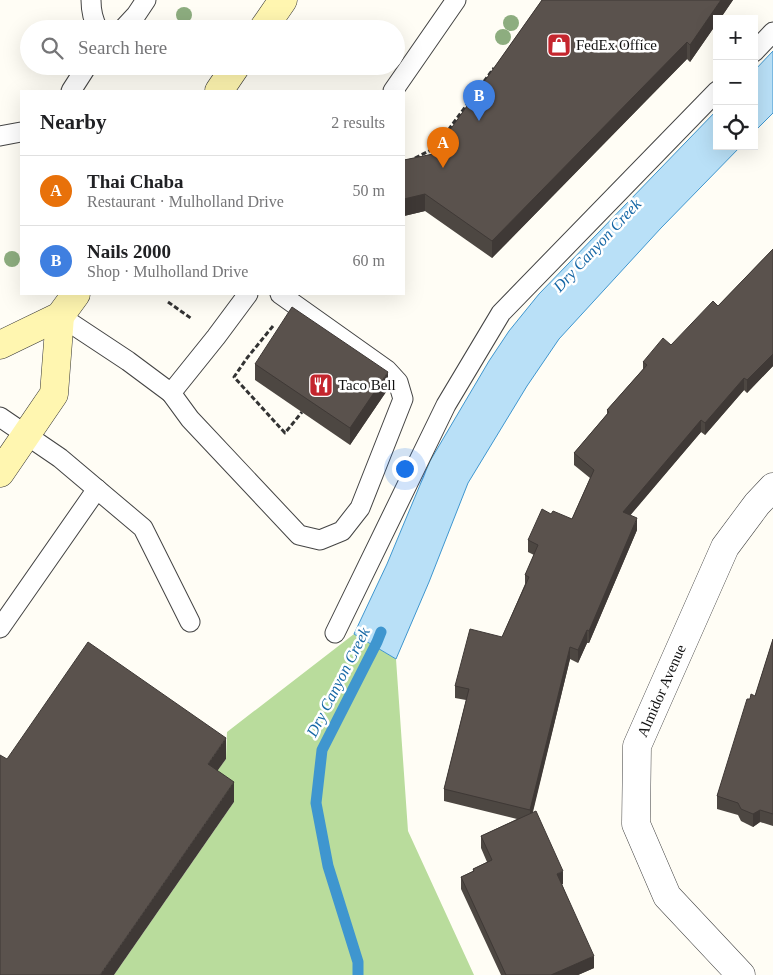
<!DOCTYPE html>
<meta charset="utf-8">
<style>
body{margin:0;font-family:Georgia,serif;background:#f6f6f6;color:#202124}
.controls{position:absolute;right:15px;top:15px;display:grid;overflow:hidden;border-radius:0px;box-shadow:0 5px 20px #0002}
.controls button{width:45px;height:45px;display:grid;place-items:center;padding:0;border:0;border-bottom:1px solid #e0e0e0;background:#fff;color:#202124;font:25px sans-serif}
.you{position:absolute;left:404px;top:468px;width:18px;height:18px;margin:-12px;border:4px solid #fff;border-radius:50%;background:#1a73e8;box-shadow:0 0 0 8px #1a73e833}
.badge{display:grid;place-items:center;width:32px;height:32px;border-radius:50%;background:#c4262e;color:#fff;font-size:16px;font-weight:700}
.pin{position:absolute;translate:-50% -41px;filter:drop-shadow(0 1px 2px #0008)}
.pin::after{content:'';position:absolute;top:26px;width:18px;height:15px;background:inherit;clip-path:polygon(0 0,100% 0,50% 100%)}
.list{margin:0;padding:0;list-style:none}
h2{display:flex;justify-content:space-between;align-items:center;height:65px;margin:0;padding:0 20px;font-size:21px}
h2 small{font-size:16px;font-weight:400;color:#757577}
.list li{display:grid;grid-template-columns:32px 1fr auto;gap:15px;align-items:center;box-sizing:border-box;height:70px;padding:0 20px;border-top:1px solid #e0e0e0}
.list b{display:block;font-size:19px;white-space:nowrap}
.list p{margin:0;font-size:16px;white-space:nowrap;color:#757577}
.list em{font-size:16px;font-style:normal;color:#757577}
.icon{flex:none;width:28px;height:28px;fill:none;stroke:currentColor;stroke-width:2;stroke-linecap:round;stroke-linejoin:round}
.map{position:relative;flex:none;width:773px;height:975px;overflow:hidden}
.search{position:absolute;background:#fff;box-shadow:0 5px 20px #0002;left:20px;top:20px;width:385px;height:55px;display:flex;align-items:center;gap:12px;box-sizing:border-box;padding:0 18px;border-radius:28px;color:#757577;font-size:19px}
.panel{position:absolute;background:#fff;box-shadow:0 5px 20px #0002;left:20px;top:90px;width:385px;height:205px;border-radius:0px}
.map>svg:first-child{display:block}
.forest{fill:#b9dc9c}
.water{fill:#b9e0f7;stroke:#3f96cf}
.lines{fill:none;stroke-linecap:round;stroke-linejoin:round}
.stream{stroke:#3f96cf;stroke-width:11}
.service-casing{stroke:#444;stroke-width:21}
.minor-casing{stroke:#444;stroke-width:29}
.secondary-casing{stroke:#333;stroke-width:29}
.path{stroke:#333;stroke-width:3;stroke-dasharray:5 2.5;stroke-linecap:butt}
.service{stroke:#fff;stroke-width:19}
.minor{stroke:#fff;stroke-width:28}
.secondary{stroke:#fff6b0;stroke-width:28}
.tree{fill:#8dad7f}
.wall{fill:#4d4742}
.shaded-wall{fill:#3f3936}
.building{fill:#5a524d;stroke:#3f3936}
.labels{text-anchor:middle;dominant-baseline:central;stroke-width:5;stroke-linejoin:round;paint-order:stroke}
.poi-label{font-size:15px;fill:#111;stroke:#fff;text-anchor:start}
.street-label{font-size:15px;fill:#111;stroke:#fff}
.water-label{font-size:16px;font-style:italic;fill:#1768a6;stroke:#fff}
</style>
<div class="map">
<svg width="773" height="975" viewBox="0 0 773 975">
<rect width="100%" height="100%" fill="#fffdf5"/>
<polygon class="forest" points="354,634 396,659 408,831 474,975 114,975 234,802 208,784 226,759 227,732"/>
<g class="water">
<polygon points="773,51 773,113 754,132 754,71"/>
<polygon points="717,110 717,146 741,146 661,228 559,339 527,386 468,483 429,582 396,659 354,634 387,564 430,461 489,361 509,331 539,294"/>
</g>
<g class="lines">
<polyline class="stream" points="358,975 358,962 328,866 316,803 322,750 377,642 381,632"/>
<g class="service-casing">
<g id="service">
<path d="M91,0C91,10 93,20 98,29"/>
<polyline points="123,29 136,15 146,0"/>
<polyline points="754,52 773,32"/>
<polyline points="71,91 87,66"/>
<polyline points="393,91 456,0"/>
<polyline points="0,136 21,132"/>
<polyline points="60,316 128,361 171,393 216,337 248,294"/>
<polyline points="171,393 190,419 299,535 320,540 342,531 360,508 403,399 398,382 387,370 280,294"/>
<polyline points="0,417 60,458 143,528 190,622"/>
<polyline points="0,628 97,489"/>
<polyline points="335,633 446,405 501,313 717,91"/>
</g>
</g>
<g class="minor-casing">
<g id="minor">
<path id="s1" d="M741,975L667,896L636,824L637,746L725,547L757,504L773,487"/>
</g>
</g>
<g class="secondary-casing">
<g id="secondary">
<polyline points="263,29 283,0"/>
<polyline points="219,91 236,66"/>
<polyline points="0,345 60,316 76,294"/>
<polyline points="0,473 54,394 60,316"/>
</g>
</g>
<g class="path">
<polyline points="415,158 435,148 494,68"/>
<polyline points="168,302 192,319"/>
<polyline points="273,326 247,358 234,377 285,433 302,412"/>
</g>
<use href="#service" class="service"/>
<use href="#minor" class="minor"/>
<use href="#secondary" class="secondary"/>
</g>
<g class="tree">
<circle cx="184" cy="15" r="8"/>
<circle cx="511" cy="23" r="8"/>
<circle cx="503" cy="37" r="8"/>
<circle cx="12" cy="259" r="8"/>
</g>
<g class="wall">
<polygon points="542,0 733,0 720,19 717,19 717,23 690,62 687,59 492,258 425,211 404,216 404,160 433,154"/>
<polygon points="773,249 773,366 747,393 744,390 705,435 701,432 630,515 637,530 589,643 587,643 578,663 570,659 533,812 563,884 562,884 594,968 578,975 501,975 461,889 461,877 473,871 473,869 487,862 481,848 481,836 517,819 444,801 444,789 466,700 455,698 455,686 502,637 525,584 525,575 534,555 528,552 528,540 551,514 572,519 590,478 574,465 574,453 607,414 607,410 643,369 643,362 671,345 718,306"/>
<polygon points="255,364 388,389 350,445 255,380"/>
<polygon points="773,639 773,826 760,822 753,827 741,821 738,815 717,809 717,796 750,699 755,696"/>
</g>
<g class="shaded-wall">
<polygon points="721,0 733,0 720,19 717,19 717,23 690,62 690,45"/>
<polygon points="687,42 687,59 492,258 492,241"/>
<polygon points="425,194 425,211 404,216 404,199"/>
<polygon points="773,354 773,366 747,393 747,380"/>
<polygon points="388,372 388,389 350,445 350,428"/>
<polygon points="744,378 744,390 705,435 705,423"/>
<polygon points="701,420 701,432 623,524 623,512"/>
<polygon points="637,518 637,530 589,643 589,631"/>
<polygon points="587,630 587,643 578,663 578,650"/>
<polygon points="570,647 570,659 530,822 530,810"/>
<polygon points="226,738 226,759 208,784 208,764"/>
<polygon points="234,782 234,802 114,975 100,975"/>
<polygon points="760,810 760,822 753,827 753,814"/>
<polygon points="563,871 563,884 557,886 557,874"/>
<polygon points="594,956 594,968 578,975 551,975"/>
</g>
<g class="building">
<polygon points="542,0 721,0 690,45 687,42 492,241 425,194 404,199 404,160 433,154"/>
<polygon points="773,249 773,354 747,380 744,378 705,423 701,420 623,512 637,518 589,631 587,630 578,650 570,647 530,810 444,789 469,689 455,686 470,629 502,637 529,577 525,575 538,545 528,540 542,509 551,514 553,511 572,519 594,470 574,453 609,412 607,410 647,365 643,362 663,338 671,345 713,301 718,306"/>
<polygon points="292,307 388,372 350,428 255,364"/>
<polygon points="773,639 773,814 760,810 753,814 741,809 738,803 717,796 747,699 750,699 751,694 755,696"/>
<polygon points="88,642 226,738 208,764 234,782 100,975 0,975 0,755 7,759"/>
<polygon points="536,811 563,871 557,874 594,956 551,975 506,975 461,877 474,871 473,869 492,860 481,836"/>
</g>
<defs>
<g id="shop-square" transform="scale(1.25)"><rect x="-9" y="-9" width="18" height="18" rx="4" fill="#c4262e" stroke="#fff"/><path d="M-5-2.5h2.3a2.7 3.5 0 0 1 5.4 0H5L5.5 6h-11ZM-1.5-2.5h3a1.5 2.3 0 0 0-3 0Z" fill="#fff"/></g>
<g id="restaurant-square" transform="scale(1.25)"><rect x="-9" y="-9" width="18" height="18" rx="4" fill="#c4262e" stroke="#fff"/><path d="M-5-6h1v4h1v-4h1v4h1v-4h1v5L-1.5 .5V6h-2V.5L-5-1ZM5-6V6H3V1.5H1.5Q1.5-4 5-6Z" fill="#fff"/></g>
</defs>
<g fill-rule="evenodd">
<use href="#shop-square" x="559" y="45"/>
<use href="#restaurant-square" x="321" y="385"/>
</g>
<g class="labels">
<g class="poi-label">
<text x="576" y="45">FedEx Office</text>
<text x="338" y="385">Taco Bell</text>
</g>
<g class="street-label">
<text stroke="none"><textPath href="#s1" startOffset="325">Almidor Avenue</textPath></text>
</g>
<g class="water-label">
<text transform="translate(597 245) rotate(-47)">Dry Canyon Creek</text>
<text transform="translate(338 682) rotate(-63)">Dry Canyon Creek</text>
</g>
</g>
</svg>
<div class="controls">
<button>+</button>
<button>−</button>
<button><svg class="icon" aria-label="locate" viewBox="0 0 24 24"><circle cx="12" cy="12" r="6"/><path d="M12 2v4M12 18v4M2 12h4M18 12h4"/></svg></button>
</div>
<div class="you"></div>
<div class="pin badge" style="left:443px;top:168px;background:#e8710a">A</div>
<div class="pin badge" style="left:479px;top:121px;background:#3f7fe0">B</div>
<div class="search"><svg class="icon" aria-label="search" viewBox="0 0 24 24"><circle cx="10" cy="10" r="6"/><path d="M15 15l6 6"/></svg>Search here</div>
<section class="panel">
<h2>Nearby<small>2 results</small></h2>
<ul class="list">
<li><span class="badge" style="background:#e8710a">A</span><div><b>Thai Chaba</b><p>Restaurant · Mulholland Drive</p></div><em>50 m</em></li>
<li><span class="badge" style="background:#3f7fe0">B</span><div><b>Nails 2000</b><p>Shop · Mulholland Drive</p></div><em>60 m</em></li>
</ul>
</section>
</div>
